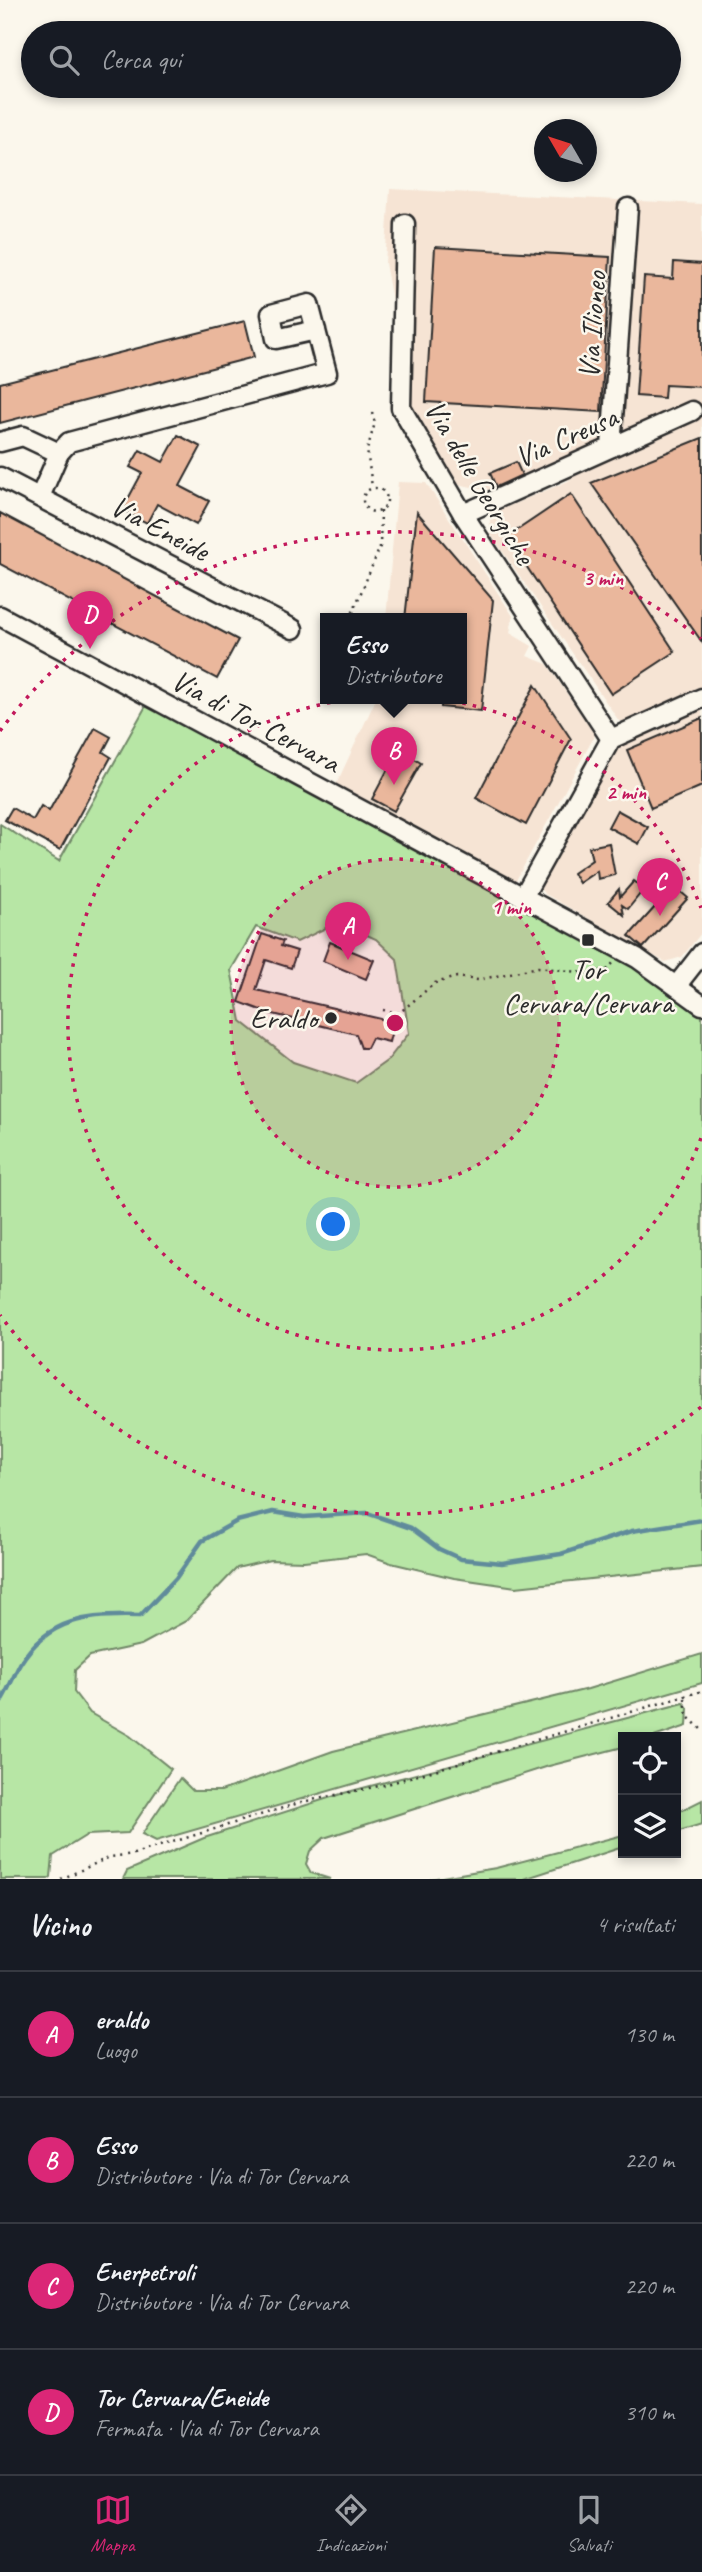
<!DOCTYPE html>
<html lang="it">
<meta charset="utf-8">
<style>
body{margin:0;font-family:Caveat,sans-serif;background:#242831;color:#f1f3f6}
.controls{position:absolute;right:21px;bottom:21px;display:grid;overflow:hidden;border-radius:0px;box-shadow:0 4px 10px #0003}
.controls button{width:63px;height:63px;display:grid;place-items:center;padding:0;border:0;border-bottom:2px solid #363941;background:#171b24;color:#f1f3f6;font:35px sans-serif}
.compass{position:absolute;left:534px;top:119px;width:63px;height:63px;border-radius:50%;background:#171b24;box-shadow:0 4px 10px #0003;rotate:309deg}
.you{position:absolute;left:334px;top:1225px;width:24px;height:24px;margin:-18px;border:5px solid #fff;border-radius:50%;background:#1a73e8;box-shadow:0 0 0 10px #1a73e833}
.badge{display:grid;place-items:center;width:46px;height:46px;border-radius:50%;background:#db2777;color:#fff;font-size:23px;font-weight:700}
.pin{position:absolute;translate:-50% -58px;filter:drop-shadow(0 2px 4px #0008)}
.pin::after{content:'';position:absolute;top:37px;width:24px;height:21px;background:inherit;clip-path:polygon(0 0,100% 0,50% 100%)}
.popup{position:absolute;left:320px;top:613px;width:147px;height:91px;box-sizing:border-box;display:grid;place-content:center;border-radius:0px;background:#171b24;filter:drop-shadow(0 2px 5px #0005);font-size:23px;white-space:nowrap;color:#9ea1a6}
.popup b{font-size:26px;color:#f1f3f6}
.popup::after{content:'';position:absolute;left:50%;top:100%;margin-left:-14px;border:14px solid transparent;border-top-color:#171b24}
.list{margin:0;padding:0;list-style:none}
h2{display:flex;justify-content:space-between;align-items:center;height:91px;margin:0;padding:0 28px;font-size:30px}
h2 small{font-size:23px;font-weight:400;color:#9ea1a6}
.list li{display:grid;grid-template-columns:46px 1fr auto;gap:21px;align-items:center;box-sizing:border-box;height:126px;padding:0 28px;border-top:2px solid #363941}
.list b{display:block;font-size:26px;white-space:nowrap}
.list p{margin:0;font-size:23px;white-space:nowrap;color:#9ea1a6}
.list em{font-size:23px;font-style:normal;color:#9ea1a6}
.icon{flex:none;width:38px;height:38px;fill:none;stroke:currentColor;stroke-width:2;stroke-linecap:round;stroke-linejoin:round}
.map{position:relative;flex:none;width:702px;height:1879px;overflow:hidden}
.search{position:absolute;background:#171b24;box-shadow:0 4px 10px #0003;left:21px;right:21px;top:21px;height:77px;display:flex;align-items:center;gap:18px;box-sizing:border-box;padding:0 24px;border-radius:38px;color:#9ea1a6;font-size:26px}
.sheet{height:595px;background:#171b24}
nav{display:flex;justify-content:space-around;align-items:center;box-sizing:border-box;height:98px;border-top:2px solid #363941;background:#171b24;font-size:19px;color:#9ea1a6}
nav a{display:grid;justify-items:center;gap:4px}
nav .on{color:#db2777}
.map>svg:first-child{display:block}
.built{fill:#f6e4d4}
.green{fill:#b7e6a5;stroke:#718868;stroke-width:2;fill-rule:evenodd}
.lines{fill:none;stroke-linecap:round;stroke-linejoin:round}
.stream{stroke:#608b9b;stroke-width:4.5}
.building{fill:#eab79c;stroke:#2b2b2b;stroke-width:2}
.minor-casing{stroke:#2b2b2b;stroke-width:23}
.path{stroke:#2b2b2b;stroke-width:2.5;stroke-dasharray:2 5;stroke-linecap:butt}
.minor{stroke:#fbf7ec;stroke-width:18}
.ring{fill:none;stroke:#c2185b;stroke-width:3.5;stroke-dasharray:3.5 7}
.poi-dot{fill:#2b2b2b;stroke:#fbf7ec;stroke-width:2.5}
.labels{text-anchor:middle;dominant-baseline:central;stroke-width:5;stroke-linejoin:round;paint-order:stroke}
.street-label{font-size:30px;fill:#2b2b2b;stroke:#fbf7ec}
.poi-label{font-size:30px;fill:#2b2b2b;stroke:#fbf7ec}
.centre{fill:#c2185b;stroke:#fbf7ec;stroke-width:3.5}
.ring-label{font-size:21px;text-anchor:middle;font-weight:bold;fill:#c2185b;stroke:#fbf7ec;stroke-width:5;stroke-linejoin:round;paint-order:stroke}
</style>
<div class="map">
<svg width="702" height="1879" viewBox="0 0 702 1879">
<rect width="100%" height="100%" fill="#fbf7ec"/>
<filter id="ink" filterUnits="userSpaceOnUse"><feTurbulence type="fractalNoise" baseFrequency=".0143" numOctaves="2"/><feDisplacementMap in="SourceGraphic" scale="14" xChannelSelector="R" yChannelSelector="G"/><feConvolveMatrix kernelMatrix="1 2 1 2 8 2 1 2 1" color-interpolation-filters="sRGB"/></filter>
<g filter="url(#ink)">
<g class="built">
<polygon points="390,189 702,204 702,689 631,721 619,721 490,533 490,514 573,479 485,490 458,484 415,423 385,263"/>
<polygon points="398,482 426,483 513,616 510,633 532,646 527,656 547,664 595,735 515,882 335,787 376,699 462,699 462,619 386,619"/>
<polygon points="702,708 702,932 682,957 665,962 545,894 537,886 619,746"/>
</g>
<g class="green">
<path d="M147,704L634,965L702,1015V1567L516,1587L454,1578L391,1563L366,1554L304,1561L270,1560L237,1568L186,1621L141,1645L90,1656L75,1670L74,1692L90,1713L130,1736L171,1769L128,1833L87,1835L53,1856L51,1877L48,1879H0V824L59,861ZM338,922L376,939L397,959L409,1033L388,1060L356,1083L293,1062L241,1021L231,970L256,927L297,942Z"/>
<polygon points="702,1654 702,1683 156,1841 142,1834 180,1778 193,1791 221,1791 333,1751 588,1689"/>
<polygon points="684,1703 688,1708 687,1726 654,1737 623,1737 623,1747 549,1766 324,1838 310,1851 306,1864 311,1873 330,1879 123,1879 127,1871 204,1838 344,1793"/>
<polygon points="702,1800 702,1824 676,1832 676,1813"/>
<polygon points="623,1835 623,1847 524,1879 430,1879 496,1868"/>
</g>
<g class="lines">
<path class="stream" d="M0,1703C8,1691 13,1677 20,1664C48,1618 90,1614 140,1616L176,1578L202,1541L237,1521L273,1512L304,1517L367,1513L411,1528L439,1549L461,1559L502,1563L561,1554L632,1531L702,1520"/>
</g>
<g class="building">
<polygon points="435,247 610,257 601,412 426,402"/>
<polygon points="674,262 702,264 702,387 665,385 664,398 636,396 644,277 673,279"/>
<polygon points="245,321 254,357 0,423 0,383"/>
<polygon points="178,435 201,447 180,486 209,501 196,525 157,504 147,523 122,510 142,473 130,467 140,450 163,462"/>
<polygon points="702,438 702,642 591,483"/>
<polygon points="516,462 522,475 496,487 490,473"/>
<polygon points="571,494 675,652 611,694 507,537"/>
<polygon points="417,512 493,600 481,711 441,707 441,699 462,699 462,619 405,619"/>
<polygon points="0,513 238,640 217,679 0,564"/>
<polygon points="535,685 571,739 526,825 476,798"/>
<polygon points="702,718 702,786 651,808 627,750"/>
<polygon points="95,728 111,737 103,752 111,757 60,850 5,820 12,808 33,820 41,806 49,811"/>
<polygon points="408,755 421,763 394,811 372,799 389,767 398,772"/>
<polygon points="617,810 648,827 639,844 608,827"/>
<polygon points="609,843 615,875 598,879 597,871 579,883 573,873 592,860 589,847"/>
<polygon points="634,881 644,889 628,909 622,905 624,915 608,902 619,889 620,897"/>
<polygon points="674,886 688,898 643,948 629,936"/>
<polygon points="262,934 283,941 281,946 297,951 291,968 266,960 256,990 394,1022 389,1042 372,1038 367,1048 361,1048 356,1034 269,1013 239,1002"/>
<polygon points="330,942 374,960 366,979 323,961"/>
</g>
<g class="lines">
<g class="minor-casing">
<g id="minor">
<polyline points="405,224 401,408 463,514 611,739"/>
<polyline points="0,442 23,436 59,453 40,497"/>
<polyline points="611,447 628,208"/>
<polyline points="59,453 69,442 327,373 309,304 271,314 276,339 316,330"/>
<polyline points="0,477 293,629"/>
<polyline points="463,514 692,411"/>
<polyline points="0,616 637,958 702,1005"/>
<polyline points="523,897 611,739 702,698"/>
<polyline points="677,985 702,953"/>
</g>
</g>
<g class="path">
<polyline points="372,413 375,423 367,450 372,487"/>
<circle cx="375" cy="500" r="12"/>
<polyline points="350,619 380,547 381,511"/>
<polyline points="383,1010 399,1013 435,983 457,977 478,980 538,967 586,973 607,970 614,962"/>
<polyline points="685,1698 687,1716 702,1730"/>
<polyline points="61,1879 110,1857 134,1854 302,1802 384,1785 702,1691"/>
</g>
<use href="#minor" class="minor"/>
</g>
</g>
<circle cx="395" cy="1023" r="164" fill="#c2185b" fill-opacity=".12"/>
<g class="ring">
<circle cx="395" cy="1023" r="164"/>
<path d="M701 1138A327 327 0 1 1 701 908"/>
<path d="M701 1407A491 491 0 0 1 0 1315M0 731A491 491 0 0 1 701 639"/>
</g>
<g class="poi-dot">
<rect x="581" y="933" width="14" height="14" rx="3.5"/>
<circle cx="331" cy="1018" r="7"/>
</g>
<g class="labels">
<g class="street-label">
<text transform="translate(592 325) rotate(-86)">Via Ilioneo</text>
<text transform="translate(566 437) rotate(-24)">Via Creusa</text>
<text transform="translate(480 482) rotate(59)">Via delle Georgiche</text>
<text transform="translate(160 528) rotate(28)">Via Eneide</text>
<text transform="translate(256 721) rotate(28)">Via di Tor Cervara</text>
</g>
<g class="poi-label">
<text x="588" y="969">Tor<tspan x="588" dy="34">Cervara/Cervara</tspan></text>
<text x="317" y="1018" text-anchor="end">Eraldo</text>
</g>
</g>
<circle cx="395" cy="1023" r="10" class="centre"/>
<g class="ring-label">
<text x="603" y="585">3 min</text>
<text x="626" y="799">2 min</text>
<text x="511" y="914">1 min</text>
</g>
</svg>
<div class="controls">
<button><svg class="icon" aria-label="locate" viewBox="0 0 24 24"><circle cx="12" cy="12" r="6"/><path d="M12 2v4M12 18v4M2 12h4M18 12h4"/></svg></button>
<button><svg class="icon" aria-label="layers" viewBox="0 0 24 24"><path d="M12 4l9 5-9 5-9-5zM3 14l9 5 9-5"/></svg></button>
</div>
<svg class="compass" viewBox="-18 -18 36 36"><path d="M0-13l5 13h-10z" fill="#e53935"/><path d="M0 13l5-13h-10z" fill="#9ea1a6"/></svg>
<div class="you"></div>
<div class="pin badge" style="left:348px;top:960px">A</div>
<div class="pin badge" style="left:394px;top:785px">B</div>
<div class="popup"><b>Esso</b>Distributore</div>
<div class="pin badge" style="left:660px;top:916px">C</div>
<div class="pin badge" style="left:90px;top:649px">D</div>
<div class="search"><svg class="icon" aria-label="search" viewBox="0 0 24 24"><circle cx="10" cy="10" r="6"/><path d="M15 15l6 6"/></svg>Cerca qui</div>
</div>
<section class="sheet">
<h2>Vicino<small>4 risultati</small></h2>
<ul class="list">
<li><span class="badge">A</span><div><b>eraldo</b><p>Luogo</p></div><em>130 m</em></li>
<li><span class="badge">B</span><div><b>Esso</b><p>Distributore · Via di Tor Cervara</p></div><em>220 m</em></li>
<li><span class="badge">C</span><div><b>Enerpetroli</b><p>Distributore · Via di Tor Cervara</p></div><em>220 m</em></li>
<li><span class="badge">D</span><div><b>Tor Cervara/Eneide</b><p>Fermata · Via di Tor Cervara</p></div><em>310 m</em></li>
</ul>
</section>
<nav>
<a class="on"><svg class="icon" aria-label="map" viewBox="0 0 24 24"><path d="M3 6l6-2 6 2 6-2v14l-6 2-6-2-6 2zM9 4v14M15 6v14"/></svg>Mappa</a>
<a><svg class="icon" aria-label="directions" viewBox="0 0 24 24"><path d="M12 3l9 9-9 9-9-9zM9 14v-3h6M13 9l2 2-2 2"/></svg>Indicazioni</a>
<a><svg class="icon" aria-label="saved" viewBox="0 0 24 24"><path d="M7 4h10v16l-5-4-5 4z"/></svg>Salvati</a>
</nav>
